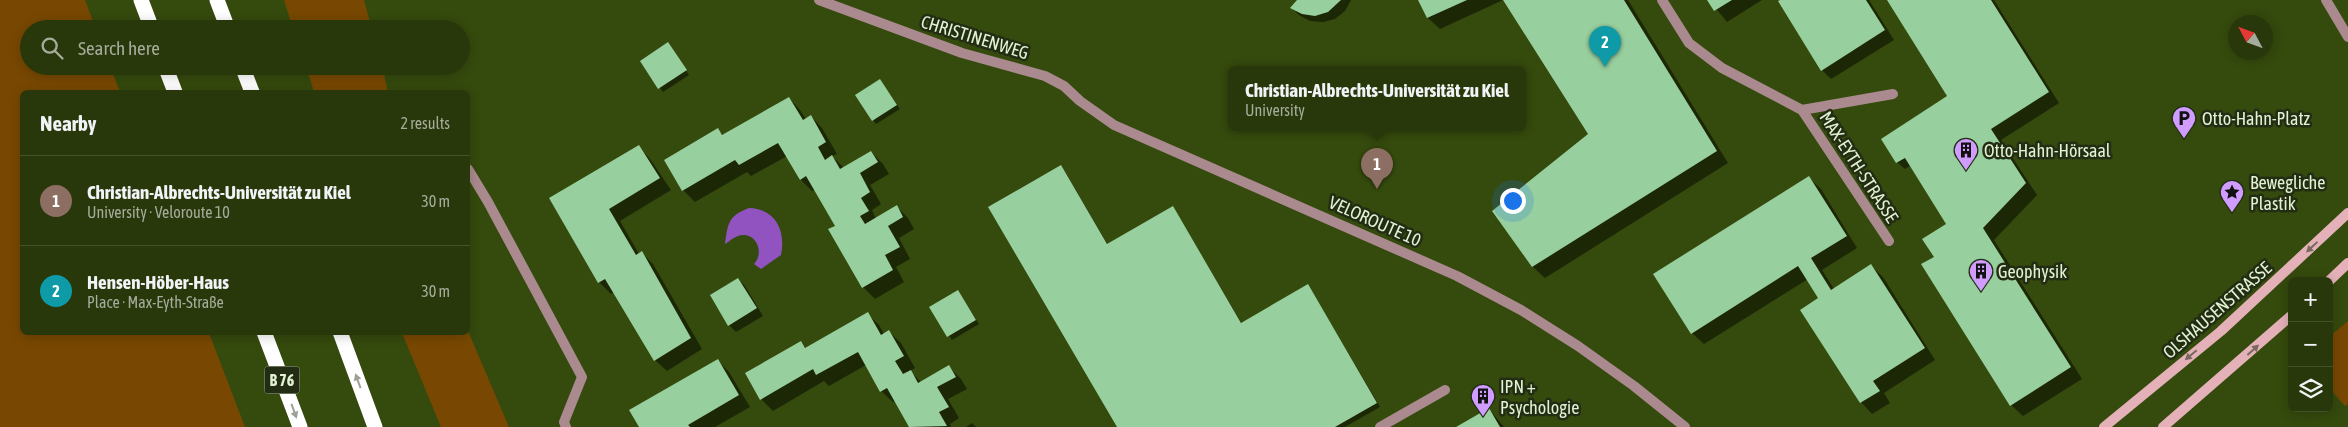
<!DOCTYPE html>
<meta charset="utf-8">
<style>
body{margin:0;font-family:"Asap Condensed",sans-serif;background:#303f13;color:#f1f3f6}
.controls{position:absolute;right:15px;bottom:15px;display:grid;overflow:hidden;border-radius:8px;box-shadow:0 2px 12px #0003}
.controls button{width:45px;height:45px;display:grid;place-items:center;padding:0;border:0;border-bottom:1px solid #44522b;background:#28380a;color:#f1f3f6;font:25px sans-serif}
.compass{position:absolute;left:2228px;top:15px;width:45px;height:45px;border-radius:50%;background:#28380a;box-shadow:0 2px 12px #0003;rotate:311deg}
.you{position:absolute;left:1512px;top:200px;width:18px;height:18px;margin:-12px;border:4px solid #fff;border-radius:50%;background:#1a73e8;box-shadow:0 0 0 8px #1a73e833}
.badge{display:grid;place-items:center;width:32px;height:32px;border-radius:50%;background:#d09dfe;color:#fff;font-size:16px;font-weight:700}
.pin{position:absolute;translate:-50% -41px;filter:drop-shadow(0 1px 2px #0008)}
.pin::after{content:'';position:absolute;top:26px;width:18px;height:15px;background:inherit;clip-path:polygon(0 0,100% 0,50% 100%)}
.popup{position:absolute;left:1228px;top:66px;width:298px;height:65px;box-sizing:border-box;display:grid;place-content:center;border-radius:8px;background:#28380a;filter:drop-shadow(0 1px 4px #0005);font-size:16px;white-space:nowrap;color:#a5ac9c}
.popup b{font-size:19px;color:#f1f3f6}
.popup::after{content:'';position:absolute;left:50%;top:100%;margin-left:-10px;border:10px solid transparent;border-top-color:#28380a}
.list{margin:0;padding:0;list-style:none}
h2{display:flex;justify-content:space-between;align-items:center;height:65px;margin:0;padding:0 20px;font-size:21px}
h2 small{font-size:16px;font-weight:400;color:#a5ac9c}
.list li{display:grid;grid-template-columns:32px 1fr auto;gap:15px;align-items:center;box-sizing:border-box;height:90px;padding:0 20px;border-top:1px solid #44522b}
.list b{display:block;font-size:19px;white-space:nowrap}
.list p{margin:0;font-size:16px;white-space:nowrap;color:#a5ac9c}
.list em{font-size:16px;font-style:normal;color:#a5ac9c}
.icon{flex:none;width:28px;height:28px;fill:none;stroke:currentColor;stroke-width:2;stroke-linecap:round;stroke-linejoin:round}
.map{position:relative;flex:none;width:2348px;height:427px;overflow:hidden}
.search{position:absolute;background:#28380a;box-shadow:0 2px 12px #0003;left:20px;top:20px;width:450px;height:55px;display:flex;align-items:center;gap:12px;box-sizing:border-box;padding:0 18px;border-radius:28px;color:#a5ac9c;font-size:19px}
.panel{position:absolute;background:#28380a;box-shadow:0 2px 12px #0003;left:20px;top:90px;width:450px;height:245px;border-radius:8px}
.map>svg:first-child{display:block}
.green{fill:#784802}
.water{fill:#9053c0}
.shadow{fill:#0007}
.building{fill:#98cf9e}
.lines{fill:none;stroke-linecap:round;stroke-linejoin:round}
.lane{stroke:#aa8a8f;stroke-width:10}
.street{stroke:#aa8a8f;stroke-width:10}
.secondary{stroke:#e4b1b9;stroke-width:10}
.highway{stroke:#fff;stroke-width:15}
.oneway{fill:#79685e}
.oneway2{fill:#9ca095}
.labels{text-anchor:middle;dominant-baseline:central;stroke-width:5;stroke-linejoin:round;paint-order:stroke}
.shield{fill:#222d14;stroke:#a9b799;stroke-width:1}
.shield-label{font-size:16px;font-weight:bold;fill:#e3f2d2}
.street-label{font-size:18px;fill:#e3f2d2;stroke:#222d14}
.poi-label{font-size:18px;fill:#e3f2d2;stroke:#222d14;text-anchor:start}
</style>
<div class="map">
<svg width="2348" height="427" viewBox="0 0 2348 427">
<rect width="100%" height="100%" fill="#354a0d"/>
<g class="green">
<polygon points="0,0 85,0 96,29 29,29 29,66 110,66 120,92 22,92 22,332 209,333 245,427 0,427"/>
<polygon points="284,0 364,0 372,29 293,29"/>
<polygon points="306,66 382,66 388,92 314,92"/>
<polygon points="2348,321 2348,404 2345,406 2329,388 2329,337"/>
<polygon points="468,331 509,427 441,427 402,333 468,332"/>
</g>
<path class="water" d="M749,208C776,209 786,231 781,255L761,269L754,264C763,255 759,237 745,235C737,234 731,240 725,244C728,223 728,216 749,208Z"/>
<g class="shadow">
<polygon points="1299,0 1351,0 1345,11 1335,19 1323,22 1310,21 1299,15 1292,8"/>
<polygon points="1420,0 1503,0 1440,29 1428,18"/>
<polygon points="1505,0 1628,0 1728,163 1545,278 1533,267 1494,211 1589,134"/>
<polygon points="1709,0 1762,0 1727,22"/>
<polygon points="1782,0 1869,0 1894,40 1831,79 1822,70"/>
<polygon points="1888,0 1994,0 2059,103 2001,140 2037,195 1994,240 2082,379 2023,416 2011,405 1935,257 1948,224 1911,165 1905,169 1897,162 1949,97"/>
<polygon points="668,44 689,75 663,92 642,61"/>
<polygon points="880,80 900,109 876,124 873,120"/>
<polygon points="789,98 800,110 806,119 811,116 822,128 837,154 832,156 844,168 871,152 883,164 889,174 870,185 881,204 872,210 876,219 897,207 908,218 914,229 899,238 910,259 896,267 904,282 875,299 863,287 830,229 836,226 815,190 812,191 801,180 787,156 751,176 747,172 695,202 683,190 718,130 724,136"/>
<polygon points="639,147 650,159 671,190 620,221 639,254 641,252 653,264 702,349 667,371 655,360 614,292 611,294 599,282 551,198"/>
<polygon points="1064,170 1108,245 1173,207 1242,324 1308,285 1380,407 1345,427 1118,427"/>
<polygon points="1809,178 1821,189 1857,248 1822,270 1834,289 1871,266 1883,277 1935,360 1884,393 1890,403 1872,414 1861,402 1820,298 1808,279 1704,344 1692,333"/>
<polygon points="738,279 745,286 763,316 736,332 729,325"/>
<polygon points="958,292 979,324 952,340 931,308"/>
<polygon points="867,314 879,325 884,334 889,332 901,343 915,368 910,371 922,383 949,367 961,379 967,389 948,399 959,418 950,424 951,427 911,427 896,401 893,402 881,391 866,365 829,386 824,381 773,411 761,399 800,342 806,348"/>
<polygon points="717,360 729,372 750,407 715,427 640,427"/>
<polygon points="1489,409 1504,427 1458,427"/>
<polygon points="972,423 976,427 966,427"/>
</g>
<g class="building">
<polygon points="1297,0 1341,0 1328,12 1315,16 1302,14 1290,8"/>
<polygon points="1418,0 1467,0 1427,18"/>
<polygon points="1503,0 1624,0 1717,151 1532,267 1492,211 1588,134"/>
<polygon points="1707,0 1732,0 1714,11"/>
<polygon points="1780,0 1866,0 1885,30 1821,71 1778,1"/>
<polygon points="1887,0 1991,0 2049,92 1991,129 2026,183 1983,228 2071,367 2010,406 1921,264 1934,257 1922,239 1946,224 1905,158 1896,163 1881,139 1947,96"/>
<polygon points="668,42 687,70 658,89 640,61"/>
<polygon points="880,79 897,105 872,121 855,95"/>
<polygon points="789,97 803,120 811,115 826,142 818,147 825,160 832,155 840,169 871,151 878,162 860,173 870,192 861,198 869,211 860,216 865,224 897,205 903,217 888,226 900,247 885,255 893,270 862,288 828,229 835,226 806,176 800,180 778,143 739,165 735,160 682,191 664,160 718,128 722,135"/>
<polygon points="639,145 660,178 609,209 636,255 642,251 691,338 654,361 605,279 598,283 549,198"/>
<polygon points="1061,165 1107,244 1173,206 1241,323 1308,284 1377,403 1335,427 1117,427 988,207"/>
<polygon points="1809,176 1847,236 1811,258 1831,290 1871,264 1925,348 1873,381 1880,391 1860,403 1800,310 1818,298 1798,266 1691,334 1653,274"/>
<polygon points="738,278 757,308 728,326 710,295"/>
<polygon points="958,290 976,320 947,337 929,307"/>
<polygon points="868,312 881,335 889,330 904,356 895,361 903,374 911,370 918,383 949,365 956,377 937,387 949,407 939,412 947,426 909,427 887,388 880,392 858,352 816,375 813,369 760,400 745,373 801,341 805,348"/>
<polygon points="718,359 739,395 688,425 690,427 639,427 629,410"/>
<polygon points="1489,408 1500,427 1456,427"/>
</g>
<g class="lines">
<g class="lane">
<polyline points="1662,0 1689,43 1722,68 1802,110 1889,241"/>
<polyline points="2326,0 2348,37"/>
<polyline points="468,169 488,202 582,377 564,422 566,427"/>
<polyline points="1380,427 1445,390"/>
</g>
<g class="street">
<polyline points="819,0 962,53 1045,76 1064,86 1080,101 1114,125 1457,276 1521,310 1578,346 1634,386 1685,427"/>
<polyline points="1802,110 1893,94"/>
</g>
<g class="secondary">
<polyline points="2329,281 2348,263"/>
<polyline points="2104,427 2221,331 2348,213"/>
<polyline points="2163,427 2292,315"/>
</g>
<g class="highway">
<polyline points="141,0 152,29"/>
<polyline points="217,0 228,29"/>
<polyline points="165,66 175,92"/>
<polyline points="242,66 252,92"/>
<polyline points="264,332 300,427"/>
<polyline points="340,332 375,427"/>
</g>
</g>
<defs><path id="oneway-solid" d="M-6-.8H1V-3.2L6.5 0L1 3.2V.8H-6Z" transform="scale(1.25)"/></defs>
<g class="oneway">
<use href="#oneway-solid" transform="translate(2312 247) rotate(137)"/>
<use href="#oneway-solid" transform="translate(2253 350) rotate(-42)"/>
<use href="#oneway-solid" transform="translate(2191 355) rotate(140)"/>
</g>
<g class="oneway2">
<use href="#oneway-solid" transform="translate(358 381) rotate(-110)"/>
<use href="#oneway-solid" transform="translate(294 411) rotate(70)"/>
</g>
<defs>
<g id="parking-pin" transform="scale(1.25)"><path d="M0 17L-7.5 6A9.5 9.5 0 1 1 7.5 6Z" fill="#d09dfe" stroke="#222d14"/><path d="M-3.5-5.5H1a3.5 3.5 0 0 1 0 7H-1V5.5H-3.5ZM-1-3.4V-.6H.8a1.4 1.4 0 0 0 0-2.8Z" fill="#111"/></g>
<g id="building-pin" transform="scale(1.25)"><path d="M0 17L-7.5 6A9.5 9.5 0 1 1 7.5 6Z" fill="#d09dfe" stroke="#222d14"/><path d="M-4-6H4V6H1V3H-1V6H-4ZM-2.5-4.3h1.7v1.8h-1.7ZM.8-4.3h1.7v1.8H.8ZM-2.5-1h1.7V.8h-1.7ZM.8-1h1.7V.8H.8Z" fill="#111"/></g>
<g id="sight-pin" transform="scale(1.25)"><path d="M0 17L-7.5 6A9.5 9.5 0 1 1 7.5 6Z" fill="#d09dfe" stroke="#222d14"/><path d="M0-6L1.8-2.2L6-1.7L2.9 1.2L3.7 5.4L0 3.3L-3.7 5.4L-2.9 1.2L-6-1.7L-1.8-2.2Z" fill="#111"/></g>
</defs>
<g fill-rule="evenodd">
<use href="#parking-pin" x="2184" y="118"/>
<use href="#building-pin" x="1966" y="150"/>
<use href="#sight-pin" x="2232" y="192"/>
<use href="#building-pin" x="1981" y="271"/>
<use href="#building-pin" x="1483" y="396"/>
</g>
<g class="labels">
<rect class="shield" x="264.5" y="366.5" width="35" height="27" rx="4"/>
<g class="shield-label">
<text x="282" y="380">B 76</text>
</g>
<g class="street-label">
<text transform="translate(975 37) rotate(17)">CHRISTINENWEG</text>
<text transform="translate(1859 167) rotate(57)">MAX-EYTH-STRASSE</text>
<text transform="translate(1375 221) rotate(24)">VELOROUTE 10</text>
<text transform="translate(2217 310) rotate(-41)">OLSHAUSENSTRASSE</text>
</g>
<g class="poi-label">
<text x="2202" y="118">Otto-Hahn-Platz</text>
<text x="1984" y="150">Otto-Hahn-Hörsaal</text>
<text x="2250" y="182">Bewegliche<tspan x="2250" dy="21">Plastik</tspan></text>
<text x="1998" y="271">Geophysik</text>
<text x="1500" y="386">IPN +<tspan x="1500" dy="21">Psychologie</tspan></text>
</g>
</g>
</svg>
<div class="controls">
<button>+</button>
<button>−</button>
<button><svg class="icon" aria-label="layers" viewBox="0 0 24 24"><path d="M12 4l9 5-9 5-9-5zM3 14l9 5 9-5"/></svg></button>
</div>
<svg class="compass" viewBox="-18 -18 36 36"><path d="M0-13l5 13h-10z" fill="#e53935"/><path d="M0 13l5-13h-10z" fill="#a5ac9c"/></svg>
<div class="you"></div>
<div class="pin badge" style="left:1377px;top:189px;background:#8d6e63">1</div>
<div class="popup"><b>Christian-Albrechts-Universität zu Kiel</b>University</div>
<div class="pin badge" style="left:1605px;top:67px;background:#0f9aa8">2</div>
<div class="search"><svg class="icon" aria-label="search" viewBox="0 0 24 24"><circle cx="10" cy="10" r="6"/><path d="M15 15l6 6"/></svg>Search here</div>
<section class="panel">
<h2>Nearby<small>2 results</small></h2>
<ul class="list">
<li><span class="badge" style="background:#8d6e63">1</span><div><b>Christian-Albrechts-Universität zu Kiel</b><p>University · Veloroute 10</p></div><em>30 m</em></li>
<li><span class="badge" style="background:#0f9aa8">2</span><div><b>Hensen-Höber-Haus</b><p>Place · Max-Eyth-Straße</p></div><em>30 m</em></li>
</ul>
</section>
</div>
